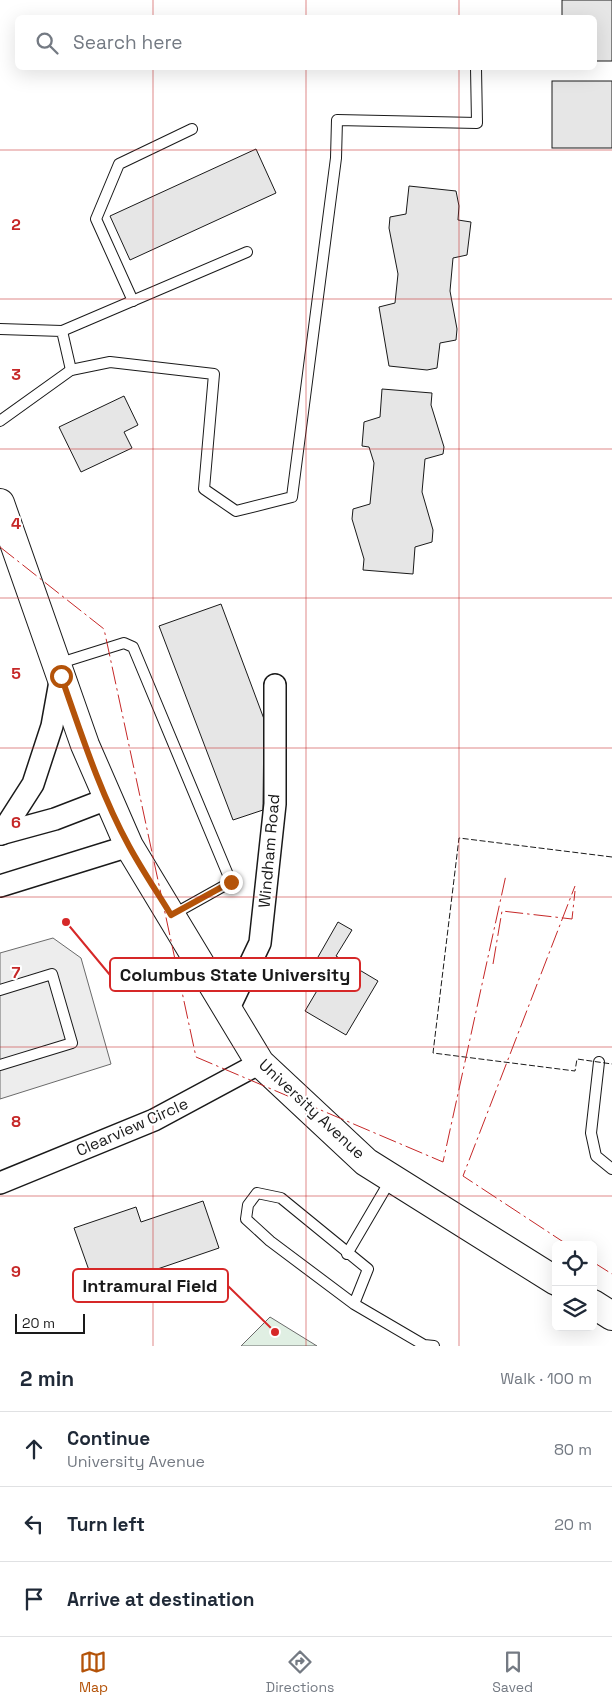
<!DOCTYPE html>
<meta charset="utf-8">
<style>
body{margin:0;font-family:"Space Grotesk",sans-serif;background:#f2f2f3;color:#1f2937}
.controls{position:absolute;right:15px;bottom:15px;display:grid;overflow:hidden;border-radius:8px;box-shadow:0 5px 20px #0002}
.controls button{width:45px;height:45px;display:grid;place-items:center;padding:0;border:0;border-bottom:1px solid #e0e1e3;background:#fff;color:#1f2937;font:25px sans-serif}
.scale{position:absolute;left:15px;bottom:12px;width:70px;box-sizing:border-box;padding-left:5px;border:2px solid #1a1a1a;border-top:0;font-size:14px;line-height:18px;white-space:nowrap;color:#1a1a1a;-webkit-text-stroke:4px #fff;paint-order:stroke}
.stop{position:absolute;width:15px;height:15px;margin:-11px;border:4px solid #b45309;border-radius:50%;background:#fff}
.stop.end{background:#b45309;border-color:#fff;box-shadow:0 1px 5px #0008}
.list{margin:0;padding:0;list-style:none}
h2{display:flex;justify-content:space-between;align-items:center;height:65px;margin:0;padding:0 20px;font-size:21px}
h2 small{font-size:16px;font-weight:400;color:#747a83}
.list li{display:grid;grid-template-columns:32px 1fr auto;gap:15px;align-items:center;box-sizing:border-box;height:75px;padding:0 20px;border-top:1px solid #e0e1e3}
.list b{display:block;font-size:19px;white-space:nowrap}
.list p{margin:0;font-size:16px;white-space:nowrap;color:#747a83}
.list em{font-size:16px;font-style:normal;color:#747a83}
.icon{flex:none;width:28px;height:28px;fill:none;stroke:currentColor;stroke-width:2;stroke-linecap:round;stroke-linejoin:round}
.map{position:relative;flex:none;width:612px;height:1346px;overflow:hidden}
.search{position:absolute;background:#fff;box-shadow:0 5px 20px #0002;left:15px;right:15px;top:15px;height:55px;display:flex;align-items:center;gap:12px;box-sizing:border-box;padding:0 18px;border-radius:8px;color:#747a83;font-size:19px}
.sheet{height:290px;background:#fff}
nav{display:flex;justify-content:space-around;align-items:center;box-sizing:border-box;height:70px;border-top:1px solid #e0e1e3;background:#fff;font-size:14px;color:#747a83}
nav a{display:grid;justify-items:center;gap:2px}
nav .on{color:#b45309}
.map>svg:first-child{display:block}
.green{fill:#e0efe3;stroke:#6a6a6a}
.parking{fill:#ededed;stroke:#6a6a6a}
.building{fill:#e6e6e6;stroke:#1a1a1a}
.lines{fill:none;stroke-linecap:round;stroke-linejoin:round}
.lane-casing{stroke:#1a1a1a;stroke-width:12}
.street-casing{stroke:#1a1a1a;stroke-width:24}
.primary-casing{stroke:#1a1a1a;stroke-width:30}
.lane{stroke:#fff;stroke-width:10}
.street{stroke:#fff;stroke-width:21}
.primary{stroke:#fff;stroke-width:28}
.fence{stroke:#1a1a1a;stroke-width:1;stroke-dasharray:6 2.5;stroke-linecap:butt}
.power{stroke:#c62828;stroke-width:1;stroke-dasharray:18 4 2.5 4;stroke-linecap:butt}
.route{stroke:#b45309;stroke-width:6}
.grid{fill:none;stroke:#c62828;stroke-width:1;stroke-opacity:0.55}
.labels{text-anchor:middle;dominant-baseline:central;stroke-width:4;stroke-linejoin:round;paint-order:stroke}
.street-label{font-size:16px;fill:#1a1a1a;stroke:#fff}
.grid-label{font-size:16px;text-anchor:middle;font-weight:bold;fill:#c62828;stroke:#fff;stroke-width:4;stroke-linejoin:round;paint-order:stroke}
.leader{fill:none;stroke:#d62828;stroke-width:2}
.callout-dot{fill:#d62828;stroke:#fff;stroke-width:2}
.callout{fill:#fff;stroke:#d62828;stroke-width:2}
.callout-label{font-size:18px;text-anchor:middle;font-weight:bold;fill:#1a1a1a}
</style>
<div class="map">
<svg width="612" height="1346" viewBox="0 0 612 1346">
<rect width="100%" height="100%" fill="#fff"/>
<polygon class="green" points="270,1317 317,1346 241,1346"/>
<polygon class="parking" points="53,938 81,958 111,1064 0,1099 0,953"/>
<g class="building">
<polygon points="562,0 612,0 612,61 594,61 594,18 562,18"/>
<rect x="552" y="81" width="60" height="67"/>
<polygon points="256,149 276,193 130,260 110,216"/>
<polygon points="409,186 456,191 459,206 458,220 471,222 467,255 453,258 450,291 457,329 456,340 440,343 437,368 427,370 389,366 379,307 395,303 398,274 389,228 390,217 406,214"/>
<polygon points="382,389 432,393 431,405 444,447 443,454 425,459 422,492 433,530 432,542 415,547 413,574 363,570 364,559 352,519 353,509 370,504 374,463 369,447 362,446 364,422 380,417"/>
<polygon points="124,396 138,425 124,432 132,448 81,472 59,427"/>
<polygon points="221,604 264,719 263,810 233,820 159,626"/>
<polygon points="338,922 352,930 336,956 378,981 346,1035 305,1011 328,972 314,964"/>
<polygon points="203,1201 219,1248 96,1290 74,1228 136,1207 141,1222"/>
</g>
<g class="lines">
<g class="lane-casing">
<g id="lane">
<polyline points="133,301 96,219 119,164 192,129"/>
<polyline points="0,329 62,331 71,370"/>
<polyline points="62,331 247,252"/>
<polyline points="0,421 71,370 110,362 214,374 204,489 236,511 292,497 336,158 337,120 477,123 476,68"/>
<polyline points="57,664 124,643 133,647 231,882 172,915"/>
<polyline points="0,990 52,974 72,1043 0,1065"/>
<polyline points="599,1062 591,1133 596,1156 612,1169"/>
<polyline points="347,1254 391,1179"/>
<polyline points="354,1304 368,1269 281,1198 257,1193 248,1205 246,1219 270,1241 354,1304 424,1345 434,1346"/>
</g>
</g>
<g class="street-casing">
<g id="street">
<polyline points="0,834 55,819 107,799"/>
<polyline points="1,834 33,784 52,726 61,676"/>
<polyline points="0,886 129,846"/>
<polyline points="228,1010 260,943 275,804 275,685"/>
<polyline points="0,1183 154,1120 260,1063"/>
</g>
</g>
<g class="primary-casing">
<g id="primary">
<polyline points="0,503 85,745 129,846 260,1063 366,1162 556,1281"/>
<polyline points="593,1304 612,1316"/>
</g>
</g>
<use href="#lane" class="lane"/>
<use href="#street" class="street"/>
<use href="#primary" class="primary"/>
<polyline class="fence" points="612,857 459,838 433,1053 575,1071 577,1059 612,1064"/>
<g class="power">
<polyline points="0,547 104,629 196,1057 443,1162 506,875"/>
<polyline points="493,964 502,911 572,919 575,891"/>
<polyline points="568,1245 463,1176 575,886"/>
<polyline points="593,1262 612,1274"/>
</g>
</g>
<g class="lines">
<path class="route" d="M61,676C81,733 100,793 129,846C142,870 157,892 171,915L231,882"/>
</g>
<path class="grid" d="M153,0V18M306,0V18M459,0V18M153,68V1346M306,68V1346M459,68V1346M0,150H612M0,299H612M0,449H612M0,598H612M0,748H612M0,897H612M0,1047H612M0,1196H612"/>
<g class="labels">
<g class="street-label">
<text transform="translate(269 851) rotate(-85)">Windham Road</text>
<text transform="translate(312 1109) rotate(43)">University Avenue</text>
<text transform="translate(132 1127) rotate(-24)">Clearview Circle</text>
</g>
</g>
<g class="grid-label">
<text x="16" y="230">2</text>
<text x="16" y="380">3</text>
<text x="16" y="529">4</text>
<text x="16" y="679">5</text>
<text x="16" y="828">6</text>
<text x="16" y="978">7</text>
<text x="16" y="1127">8</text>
<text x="16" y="1277">9</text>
</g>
<path class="leader" d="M66 922L110 975M275 1332L228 1286"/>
<g class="callout-dot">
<circle cx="66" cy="922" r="5"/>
<circle cx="275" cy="1332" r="5"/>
</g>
<g class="callout">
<rect x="110" y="958" width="250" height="33" rx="5"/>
<rect x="73" y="1269" width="155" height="33" rx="5"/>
</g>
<g class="callout-label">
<text x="235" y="981">Columbus State University</text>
<text x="150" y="1292">Intramural Field</text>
</g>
</svg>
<div class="controls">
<button><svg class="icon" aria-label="locate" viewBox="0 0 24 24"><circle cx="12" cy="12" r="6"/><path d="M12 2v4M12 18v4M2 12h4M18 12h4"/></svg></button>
<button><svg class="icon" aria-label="layers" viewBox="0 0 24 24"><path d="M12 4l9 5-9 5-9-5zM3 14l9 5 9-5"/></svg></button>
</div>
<div class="scale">20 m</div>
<div class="stop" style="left:61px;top:676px"></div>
<div class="stop end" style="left:231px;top:882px"></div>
<div class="search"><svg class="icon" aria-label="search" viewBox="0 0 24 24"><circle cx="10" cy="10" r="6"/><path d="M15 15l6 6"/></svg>Search here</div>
</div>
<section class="sheet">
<h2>2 min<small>Walk · 100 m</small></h2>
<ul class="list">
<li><svg class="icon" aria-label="ahead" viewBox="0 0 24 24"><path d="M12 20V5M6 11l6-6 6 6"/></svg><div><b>Continue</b><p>University Avenue</p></div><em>80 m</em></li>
<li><svg class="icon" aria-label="left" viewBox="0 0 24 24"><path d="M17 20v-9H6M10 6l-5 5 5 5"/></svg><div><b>Turn left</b></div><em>20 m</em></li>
<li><svg class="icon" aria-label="arrive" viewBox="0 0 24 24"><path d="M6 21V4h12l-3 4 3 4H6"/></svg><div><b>Arrive at destination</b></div></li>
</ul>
</section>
<nav>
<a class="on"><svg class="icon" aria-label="map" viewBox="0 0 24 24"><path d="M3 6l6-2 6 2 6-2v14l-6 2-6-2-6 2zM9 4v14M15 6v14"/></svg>Map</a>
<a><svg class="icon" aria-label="directions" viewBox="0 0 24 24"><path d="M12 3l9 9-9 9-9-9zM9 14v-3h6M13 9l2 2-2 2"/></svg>Directions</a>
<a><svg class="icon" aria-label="saved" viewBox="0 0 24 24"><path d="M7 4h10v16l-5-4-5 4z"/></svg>Saved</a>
</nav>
